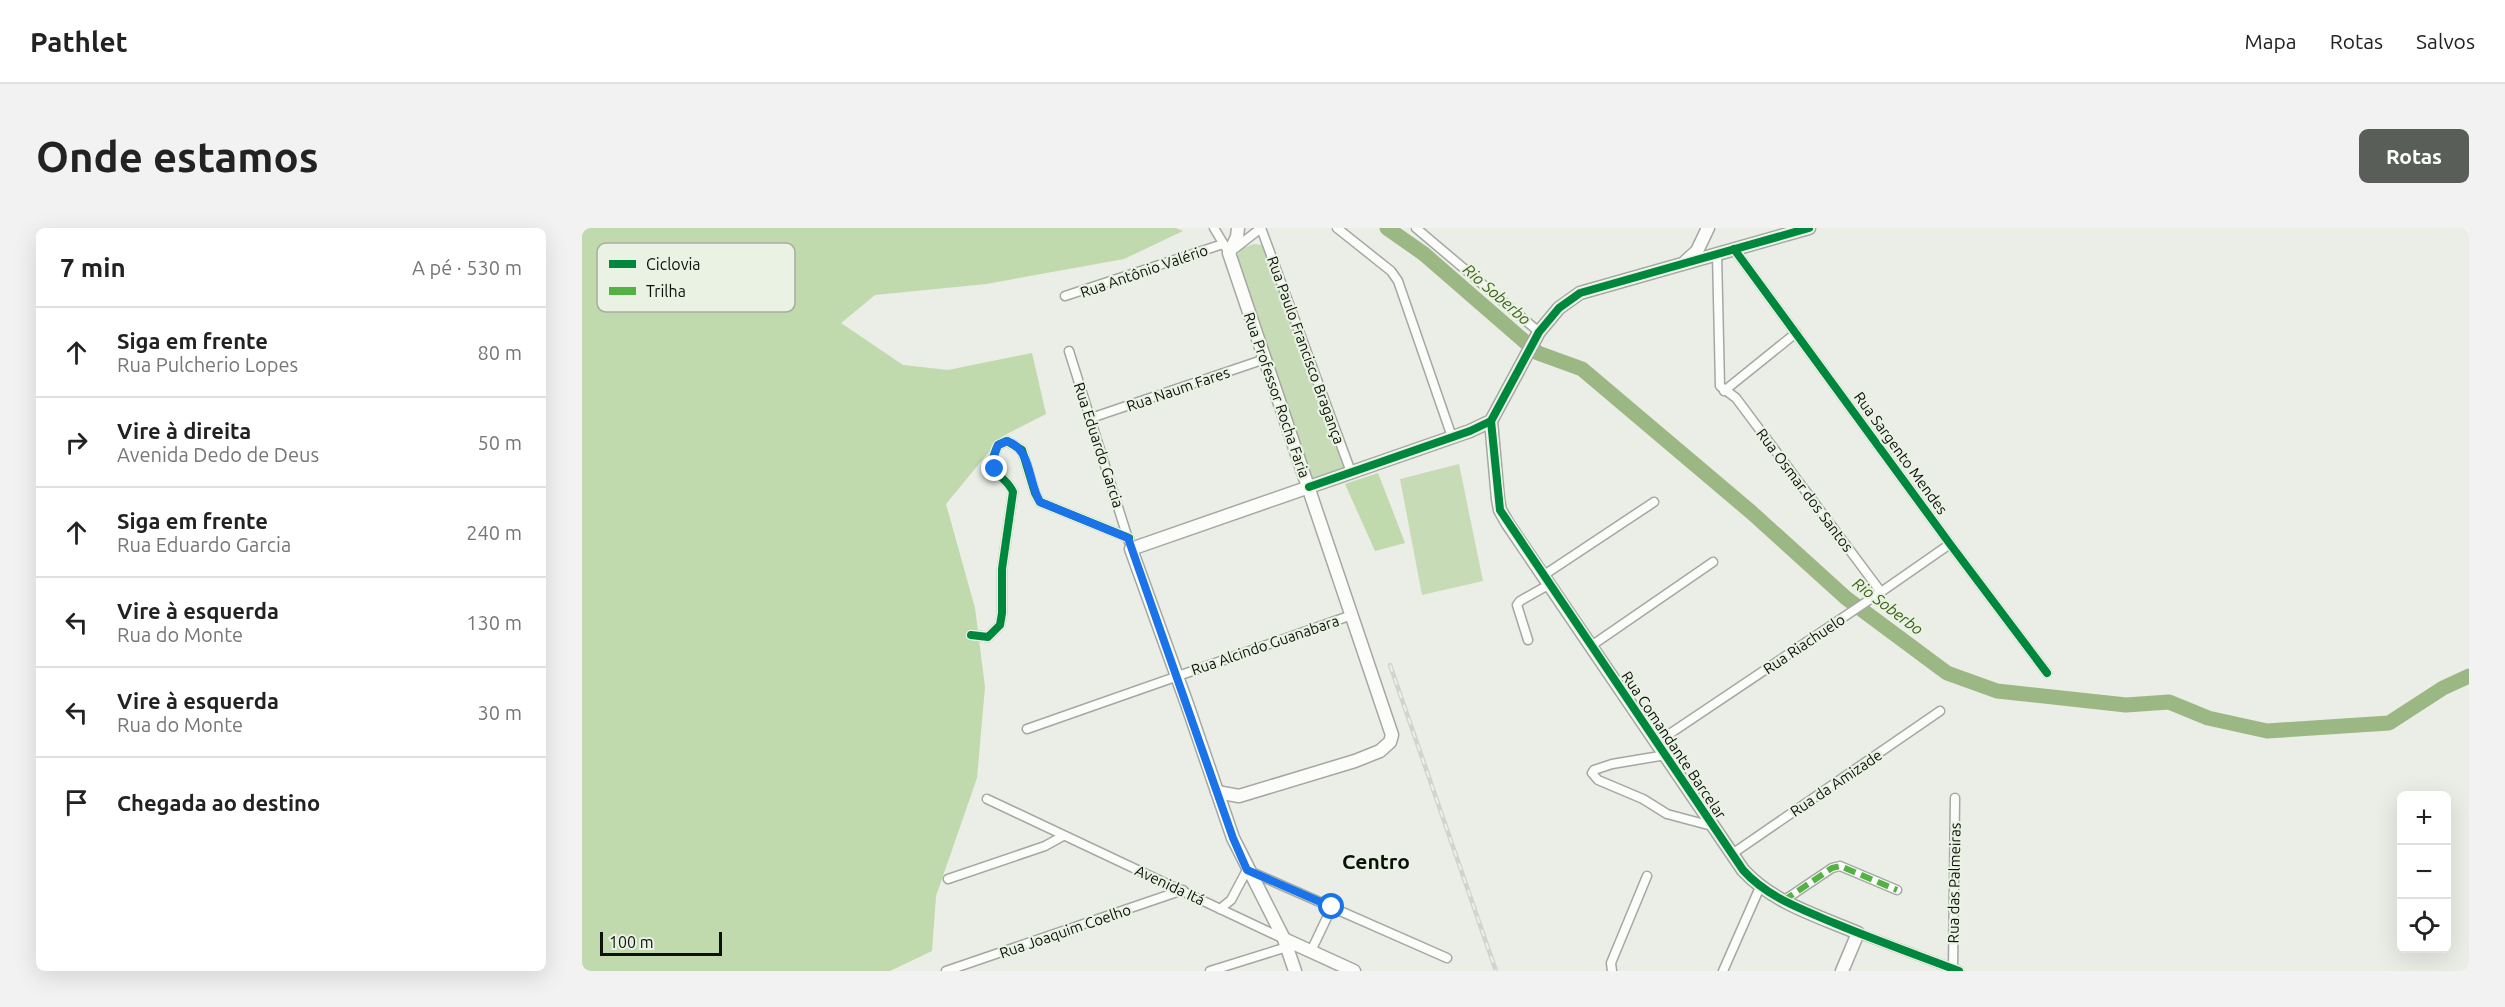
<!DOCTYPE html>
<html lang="pt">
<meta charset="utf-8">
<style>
body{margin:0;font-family:Ubuntu,sans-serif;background:#f2f2f2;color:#222}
.controls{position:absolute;right:18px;bottom:18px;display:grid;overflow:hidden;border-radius:9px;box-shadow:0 6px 24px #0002}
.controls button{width:54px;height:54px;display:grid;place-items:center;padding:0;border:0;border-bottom:2px solid #e0e0e0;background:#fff;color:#222;font:30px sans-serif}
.scale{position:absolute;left:18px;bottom:15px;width:122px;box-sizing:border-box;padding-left:6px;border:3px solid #0d100b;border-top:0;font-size:16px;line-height:21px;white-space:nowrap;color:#0d100b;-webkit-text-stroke:4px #e9f2e3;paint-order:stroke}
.stop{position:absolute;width:18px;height:18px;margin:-14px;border:4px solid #1a73e8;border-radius:50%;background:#fff}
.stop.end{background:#1a73e8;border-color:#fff;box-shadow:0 2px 6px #0008}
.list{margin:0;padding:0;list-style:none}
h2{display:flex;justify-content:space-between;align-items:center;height:78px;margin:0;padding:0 24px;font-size:26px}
h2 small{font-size:20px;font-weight:400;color:#767676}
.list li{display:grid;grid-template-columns:39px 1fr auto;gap:18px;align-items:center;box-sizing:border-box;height:90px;padding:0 24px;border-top:2px solid #e0e0e0}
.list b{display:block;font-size:22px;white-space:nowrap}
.list p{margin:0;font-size:20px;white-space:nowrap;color:#767676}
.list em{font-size:20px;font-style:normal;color:#767676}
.icon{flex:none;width:33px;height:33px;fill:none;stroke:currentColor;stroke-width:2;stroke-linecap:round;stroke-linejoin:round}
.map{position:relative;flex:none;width:1887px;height:743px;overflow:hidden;border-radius:9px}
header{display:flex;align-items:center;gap:36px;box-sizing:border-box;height:84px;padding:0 30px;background:#fff;border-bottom:2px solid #e0e0e0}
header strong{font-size:28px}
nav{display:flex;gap:33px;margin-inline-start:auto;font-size:21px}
.intro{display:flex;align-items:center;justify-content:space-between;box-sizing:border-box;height:144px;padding:0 36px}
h1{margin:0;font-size:42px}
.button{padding:15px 27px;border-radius:9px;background:#5a5e58;color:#fff;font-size:21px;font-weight:700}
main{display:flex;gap:36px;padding:0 36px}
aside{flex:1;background:#fff;border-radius:9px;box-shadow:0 6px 24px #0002}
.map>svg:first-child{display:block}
.green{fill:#c7dbb6}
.forest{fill:#c0d9ad}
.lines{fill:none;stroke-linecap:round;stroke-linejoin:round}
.river{stroke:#9bb783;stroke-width:15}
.street-casing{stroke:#a5a8a2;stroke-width:11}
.secondary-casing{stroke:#a5a8a2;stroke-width:15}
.street{stroke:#fcfcfb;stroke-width:8}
.secondary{stroke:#fcfcfb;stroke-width:12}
.rail-casing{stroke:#d1d3d0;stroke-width:4.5}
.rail{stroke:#e9f2e3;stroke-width:2;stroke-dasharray:7;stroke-linecap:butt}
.quiet{stroke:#54b144;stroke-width:6;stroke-dasharray:12 6;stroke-linecap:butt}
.cycleway-casing{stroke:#e9f2e3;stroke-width:11}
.cycleway{stroke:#00873e;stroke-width:8}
.route{stroke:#1a73e8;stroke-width:8}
.labels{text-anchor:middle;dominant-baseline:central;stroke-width:4.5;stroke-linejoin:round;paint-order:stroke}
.street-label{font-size:15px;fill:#0d100b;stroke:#e9f2e3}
.water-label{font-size:16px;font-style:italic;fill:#3f631a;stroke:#e9f2e3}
.district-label{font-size:21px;font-weight:bold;fill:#0d100b;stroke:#e9f2e3}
.key{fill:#e9f2e3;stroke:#a7aea2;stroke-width:1.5}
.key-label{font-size:16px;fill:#0d100b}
</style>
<header>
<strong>Pathlet</strong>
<nav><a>Mapa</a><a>Rotas</a><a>Salvos</a></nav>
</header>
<div class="intro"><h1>Onde estamos</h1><a class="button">Rotas</a></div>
<main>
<aside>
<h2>7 min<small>A pé · 530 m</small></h2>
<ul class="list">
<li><svg class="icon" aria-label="ahead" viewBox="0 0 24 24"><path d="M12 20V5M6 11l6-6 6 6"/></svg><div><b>Siga em frente</b><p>Rua Pulcherio Lopes</p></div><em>80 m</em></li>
<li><svg class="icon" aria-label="right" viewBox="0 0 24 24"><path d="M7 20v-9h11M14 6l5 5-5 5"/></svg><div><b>Vire à direita</b><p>Avenida Dedo de Deus</p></div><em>50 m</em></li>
<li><svg class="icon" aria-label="ahead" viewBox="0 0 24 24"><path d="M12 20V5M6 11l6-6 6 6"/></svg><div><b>Siga em frente</b><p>Rua Eduardo Garcia</p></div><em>240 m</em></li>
<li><svg class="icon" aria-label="left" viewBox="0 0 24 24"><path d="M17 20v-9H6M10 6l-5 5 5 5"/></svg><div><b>Vire à esquerda</b><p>Rua do Monte</p></div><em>130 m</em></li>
<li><svg class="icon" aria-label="left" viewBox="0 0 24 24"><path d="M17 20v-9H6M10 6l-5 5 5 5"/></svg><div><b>Vire à esquerda</b><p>Rua do Monte</p></div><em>30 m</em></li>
<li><svg class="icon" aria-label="arrive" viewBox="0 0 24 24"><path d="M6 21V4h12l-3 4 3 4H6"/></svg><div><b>Chegada ao destino</b></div></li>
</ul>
</aside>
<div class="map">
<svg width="1887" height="743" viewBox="0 0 1887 743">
<rect width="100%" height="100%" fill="#eaeee6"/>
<g class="green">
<polygon points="672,16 681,17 762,240 729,253 654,29 659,21"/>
<polygon points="877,236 901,353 840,367 818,251"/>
</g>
<g class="forest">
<polygon points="0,0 594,0 601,3 542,31 404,56 293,67 259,95 321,137 366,142 450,125 464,186 419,209 364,276 393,380 403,459 395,550 354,668 350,723 308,743 0,743"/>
<polygon points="796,245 823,315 793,323 763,256"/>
</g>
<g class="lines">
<polyline class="river" points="805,0 842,26 956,125 1000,141 1169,284 1264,370 1365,445 1415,463 1544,477 1587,474 1626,490 1685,503 1807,495 1861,460 1887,448"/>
<g class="street-casing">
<g id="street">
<polyline points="632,0 647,25 679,0"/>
<polyline points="679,0 769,244"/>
<polyline points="755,0 809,43 816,53 870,209"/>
<polyline points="834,0 957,104"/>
<polyline points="1152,21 1368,316 1465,445"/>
<polyline points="1135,26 1138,158 1154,170 1299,364"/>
<polyline points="483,68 641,16"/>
<polyline points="487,123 547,314"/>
<polyline points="1142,163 1214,105"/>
<polyline points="509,190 683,131"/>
<polyline points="962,347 1072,274"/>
<path d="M389,407L406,409L418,397L420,385V341L431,264C424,246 401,247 416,217L425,213L440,222L453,265L458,274L547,310"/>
<polyline points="946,412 935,377 938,373 968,356"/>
<polyline points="1009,418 1131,334"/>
<polyline points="445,501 770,387"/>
<polyline points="1074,515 1299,364 1368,316"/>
<polyline points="1084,527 1030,536 1012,542 1010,545 1016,552 1061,571 1085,586 1130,598"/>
<polyline points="405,571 702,711"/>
<polyline points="1150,626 1358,483"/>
<polyline points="366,651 463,618 481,608"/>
<polyline points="1201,673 1250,640 1258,638 1315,662"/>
<polyline points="638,681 649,672 665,642 865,730"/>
<polyline points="1276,705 1377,743"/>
<polyline points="729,723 750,679"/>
<polyline points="1371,741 1373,570"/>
<polyline points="364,743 601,662"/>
<polyline points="628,743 705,719"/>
<polyline points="1030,743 1029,735 1065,648"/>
<polyline points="1141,743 1178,659"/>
</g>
</g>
<g class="secondary-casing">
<g id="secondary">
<polyline points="1104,33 1115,23 1126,0"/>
<path d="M909,193L916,271L918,282L926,296L1161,642C1191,675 1236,688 1276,705L1260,743"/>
<polyline points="635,564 657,568 773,533 798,523 808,514 810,507 647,25 655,9 656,0"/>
<polyline points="702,711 772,743"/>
<polyline points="713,743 702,711 651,610 605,476 549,321 888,203 909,193 957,104 977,80 998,65 1227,0"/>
</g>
</g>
<use href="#street" class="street"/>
<use href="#secondary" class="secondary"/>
<g class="rail-casing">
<polyline id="rail" points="808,437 914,743"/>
</g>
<use href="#rail" class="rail"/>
<polyline class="quiet" points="1201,673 1250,640 1258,638 1315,662"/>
<g class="cycleway-casing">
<g id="cycleway">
<polyline points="1152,21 1368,316 1465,445"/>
<path d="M909,193L918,282L1161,642C1185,669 1219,681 1252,695C1293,712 1335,727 1377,743"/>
<polyline points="727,259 888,203 909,193 957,104 977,80 998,65 1227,0"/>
<path d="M389,407L406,409L418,397L420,385V341L431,264C424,246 401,247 416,217L425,213L440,222L453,265L458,274L547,310"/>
</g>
</g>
<use href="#cycleway" class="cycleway"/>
</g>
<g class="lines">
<path class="route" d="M413,241L411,231L416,217L425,213C450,222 446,254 458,274L546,310L651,610L665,642L750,679"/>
</g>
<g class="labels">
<g class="street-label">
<text transform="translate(562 43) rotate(-19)">Rua Antônio Valério</text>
<text transform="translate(724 122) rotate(70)">Rua Paulo Francisco Bragança</text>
<text transform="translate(596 161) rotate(-19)">Rua Naum Fares</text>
<text transform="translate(695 167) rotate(71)">Rua Professor Rocha Faria</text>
<text transform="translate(517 217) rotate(72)">Rua Eduardo Garcia</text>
<text transform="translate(1319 225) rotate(54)">Rua Sargento Mendes</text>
<text transform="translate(1223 262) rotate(53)">Rua Osmar dos Santos</text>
<text transform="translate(1222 416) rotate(-34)">Rua Riachuelo</text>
<text transform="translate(683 417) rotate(-19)">Rua Alcindo Guanabara</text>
<text transform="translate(1092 517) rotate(56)">Rua Comandante Barcelar</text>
<text transform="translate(1254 555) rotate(-34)">Rua da Amizade</text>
<text transform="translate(1372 655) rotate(-89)">Rua das Palmeiras</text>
<text transform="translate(588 657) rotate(25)">Avenida Itá</text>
<text transform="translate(483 703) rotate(-19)">Rua Joaquim Coelho</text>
</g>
<g class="water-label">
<text transform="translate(915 66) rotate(41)">Rio Soberbo</text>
<text transform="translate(1306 378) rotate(37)">Rio Soberbo</text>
</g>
<g class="district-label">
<text x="794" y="633">Centro</text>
</g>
</g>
<rect x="15" y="15" width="198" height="69" rx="9" class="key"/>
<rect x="27" y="32" width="27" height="8" fill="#00873e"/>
<rect x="27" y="59" width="27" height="8" fill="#54b144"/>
<g class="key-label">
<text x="64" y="42">Ciclovia</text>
<text x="64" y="69">Trilha</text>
</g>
</svg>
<div class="controls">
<button>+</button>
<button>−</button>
<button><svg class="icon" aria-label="locate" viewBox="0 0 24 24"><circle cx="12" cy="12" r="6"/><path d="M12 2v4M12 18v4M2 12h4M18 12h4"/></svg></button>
</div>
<div class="scale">100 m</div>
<div class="stop" style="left:750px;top:679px"></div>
<div class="stop end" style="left:413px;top:241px"></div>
</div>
</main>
